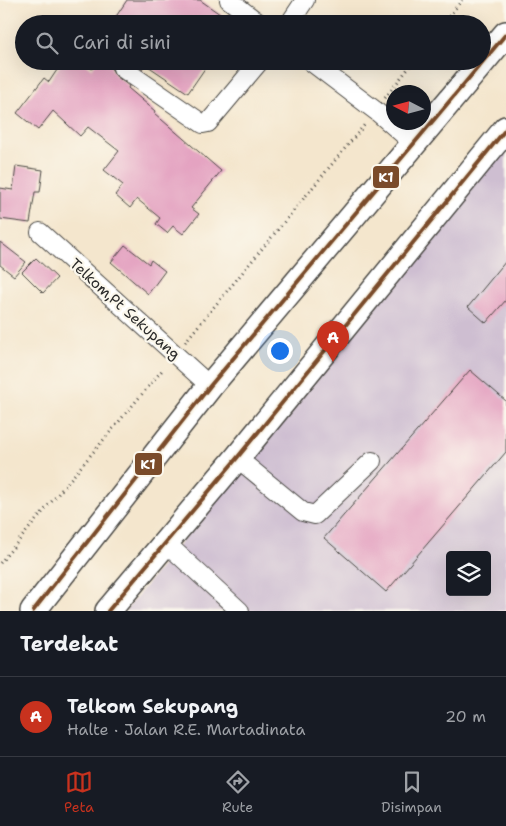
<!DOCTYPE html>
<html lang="id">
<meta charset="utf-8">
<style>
body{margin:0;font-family:"Shantell Sans",sans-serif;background:#20242c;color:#f1f3f6}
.controls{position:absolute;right:15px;bottom:15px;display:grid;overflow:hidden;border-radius:5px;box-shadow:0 5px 20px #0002}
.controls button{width:45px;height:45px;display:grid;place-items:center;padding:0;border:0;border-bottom:1px solid #363941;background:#171b24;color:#f1f3f6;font:25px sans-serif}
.compass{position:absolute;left:386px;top:85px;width:45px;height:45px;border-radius:50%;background:#171b24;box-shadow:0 5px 20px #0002;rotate:276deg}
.you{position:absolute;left:279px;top:350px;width:18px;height:18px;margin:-12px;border:4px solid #fff;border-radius:50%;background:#1a73e8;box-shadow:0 0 0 8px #1a73e833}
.badge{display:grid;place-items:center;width:32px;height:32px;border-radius:50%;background:#c8321e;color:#fff;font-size:16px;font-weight:700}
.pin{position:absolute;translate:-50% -41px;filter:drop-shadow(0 1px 2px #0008)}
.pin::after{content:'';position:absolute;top:26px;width:18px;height:15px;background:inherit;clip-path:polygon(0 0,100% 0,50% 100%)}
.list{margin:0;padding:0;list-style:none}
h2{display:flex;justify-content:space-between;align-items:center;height:65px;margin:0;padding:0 20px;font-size:21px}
h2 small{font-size:16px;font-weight:400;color:#9ea1a6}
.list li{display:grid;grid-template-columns:32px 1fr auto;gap:15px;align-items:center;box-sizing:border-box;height:80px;padding:0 20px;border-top:1px solid #363941}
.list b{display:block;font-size:19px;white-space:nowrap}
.list p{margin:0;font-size:16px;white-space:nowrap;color:#9ea1a6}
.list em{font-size:16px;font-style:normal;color:#9ea1a6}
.icon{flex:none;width:28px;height:28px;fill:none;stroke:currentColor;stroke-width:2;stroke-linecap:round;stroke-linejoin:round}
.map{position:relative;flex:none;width:506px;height:611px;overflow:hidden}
.search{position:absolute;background:#171b24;box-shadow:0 5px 20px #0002;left:15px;right:15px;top:15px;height:55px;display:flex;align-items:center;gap:12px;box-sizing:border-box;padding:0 18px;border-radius:28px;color:#9ea1a6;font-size:19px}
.sheet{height:145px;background:#171b24}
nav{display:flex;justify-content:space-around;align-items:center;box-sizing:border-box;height:70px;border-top:1px solid #363941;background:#171b24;font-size:14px;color:#9ea1a6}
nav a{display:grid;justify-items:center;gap:2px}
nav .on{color:#c8321e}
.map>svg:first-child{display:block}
.industrial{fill:#cebed1;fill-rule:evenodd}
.building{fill:#e4a3c1}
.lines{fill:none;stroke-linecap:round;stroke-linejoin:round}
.minor-casing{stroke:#494743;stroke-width:20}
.highway-casing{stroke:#494743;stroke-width:28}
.path{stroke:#494743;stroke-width:3;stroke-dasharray:1 4;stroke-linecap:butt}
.minor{stroke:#fff;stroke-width:18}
.highway{stroke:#fff;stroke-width:25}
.bus-1-casing{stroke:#fbf7ec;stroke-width:8}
.bus-1{stroke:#7a4b2a;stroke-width:4}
.labels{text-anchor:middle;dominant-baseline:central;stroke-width:4.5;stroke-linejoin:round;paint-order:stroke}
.street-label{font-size:15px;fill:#2b2b2b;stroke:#fbf7ec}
.line-badge{stroke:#fbf7ec;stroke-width:2}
.badge-label{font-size:14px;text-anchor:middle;font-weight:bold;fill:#fff}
</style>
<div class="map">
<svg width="506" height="611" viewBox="0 0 506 611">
<rect width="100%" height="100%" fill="#fbf7ec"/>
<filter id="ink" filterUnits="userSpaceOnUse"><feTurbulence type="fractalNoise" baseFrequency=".02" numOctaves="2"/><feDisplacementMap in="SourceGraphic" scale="10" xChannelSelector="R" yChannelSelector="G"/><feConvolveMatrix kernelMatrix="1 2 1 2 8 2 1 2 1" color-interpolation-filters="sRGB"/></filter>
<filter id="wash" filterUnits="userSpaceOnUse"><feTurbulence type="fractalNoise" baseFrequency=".0096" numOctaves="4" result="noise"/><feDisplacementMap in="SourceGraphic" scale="20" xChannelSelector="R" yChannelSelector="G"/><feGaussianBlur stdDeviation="1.12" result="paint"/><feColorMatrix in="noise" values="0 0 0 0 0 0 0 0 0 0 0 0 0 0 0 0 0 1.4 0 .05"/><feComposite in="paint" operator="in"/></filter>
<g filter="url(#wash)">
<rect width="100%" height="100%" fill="#f4e6cd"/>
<path class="industrial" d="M506,139V611H125L131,604ZM450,555H487V592H450Z"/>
<g id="blocks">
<g class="building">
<polygon points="127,0 200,0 234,24 111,24"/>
<polygon points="63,61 81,61 92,69 97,61 114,61 111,68 116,76 129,86 128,88 155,111 154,113 221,171 191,208 199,214 183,234 173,226 167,233 156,224 160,218 137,199 130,208 115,195 123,185 104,170 119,151 88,127 80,136 53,111 38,130 17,113 44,78 49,82"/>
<polygon points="131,61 210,61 188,93 145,64 142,69"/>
<polygon points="16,166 43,170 40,192 35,192 30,223 0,219 0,188 13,190"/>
<polygon points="0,242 26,262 14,276 0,265"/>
<polygon points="125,245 149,264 151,260 165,271 148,294 111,262"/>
<polygon points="36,258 57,278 43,293 22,272"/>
<polygon points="506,261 506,300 486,323 468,307"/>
<polygon points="470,370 506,401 506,452 386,592 324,538"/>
</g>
</g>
</g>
<g filter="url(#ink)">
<use href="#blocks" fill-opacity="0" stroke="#494743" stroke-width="1"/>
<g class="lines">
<g class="minor-casing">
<g id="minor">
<polyline points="229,0 260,24"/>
<polyline points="289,24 305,0"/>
<polyline points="310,61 376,111 413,143"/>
<polyline points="122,68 203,124 208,123 260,61"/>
<polyline points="40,232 210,386"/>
<polyline points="237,458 303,512 315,515 372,461"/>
<polyline points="166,543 240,611"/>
</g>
</g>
<g class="highway-casing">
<g id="highway">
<polyline points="33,611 210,386 506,34"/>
<polyline points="108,611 237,458 506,129"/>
</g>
</g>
<g class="path">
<polyline points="443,24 462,0"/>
<polyline points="385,98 414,61"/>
<polyline points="185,342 366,123"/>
<polyline points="0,563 164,368"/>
</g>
<use href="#minor" class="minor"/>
<use href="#highway" class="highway"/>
<g class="bus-1-casing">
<g id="bus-1">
<polyline points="33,611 210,386 506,34"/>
<polyline points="108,611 237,458 506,129"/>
</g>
</g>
<use href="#bus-1" class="bus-1"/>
</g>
</g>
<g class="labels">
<g class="street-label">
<text transform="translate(125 309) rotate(42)">Telkom,Pt Sekupang</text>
</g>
</g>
<g class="line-badge">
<rect x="372" y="165" width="28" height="24" rx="5" fill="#7a4b2a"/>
<rect x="134" y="452" width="29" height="24" rx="5" fill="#7a4b2a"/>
</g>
<g class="badge-label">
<text x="386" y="182">K1</text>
<text x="148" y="469">K1</text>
</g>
</svg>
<div class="controls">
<button><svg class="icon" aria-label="layers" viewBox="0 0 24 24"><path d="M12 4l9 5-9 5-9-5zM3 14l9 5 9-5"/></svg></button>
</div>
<svg class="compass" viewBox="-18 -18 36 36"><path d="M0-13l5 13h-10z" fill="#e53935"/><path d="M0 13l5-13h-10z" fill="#9ea1a6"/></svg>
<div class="you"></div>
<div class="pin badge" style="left:333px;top:362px">A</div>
<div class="search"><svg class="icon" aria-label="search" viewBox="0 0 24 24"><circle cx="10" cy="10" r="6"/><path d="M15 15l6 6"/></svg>Cari di sini</div>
</div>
<section class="sheet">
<h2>Terdekat<small></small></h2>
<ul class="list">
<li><span class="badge">A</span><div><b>Telkom Sekupang</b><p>Halte · Jalan R.E. Martadinata</p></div><em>20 m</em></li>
</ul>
</section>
<nav>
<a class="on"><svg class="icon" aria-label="map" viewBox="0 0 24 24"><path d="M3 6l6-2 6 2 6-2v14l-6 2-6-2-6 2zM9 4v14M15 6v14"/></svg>Peta</a>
<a><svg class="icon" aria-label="directions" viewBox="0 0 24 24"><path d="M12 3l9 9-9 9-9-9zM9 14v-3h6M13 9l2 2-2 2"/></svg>Rute</a>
<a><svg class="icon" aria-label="saved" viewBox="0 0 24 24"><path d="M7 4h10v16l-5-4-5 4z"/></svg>Disimpan</a>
</nav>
